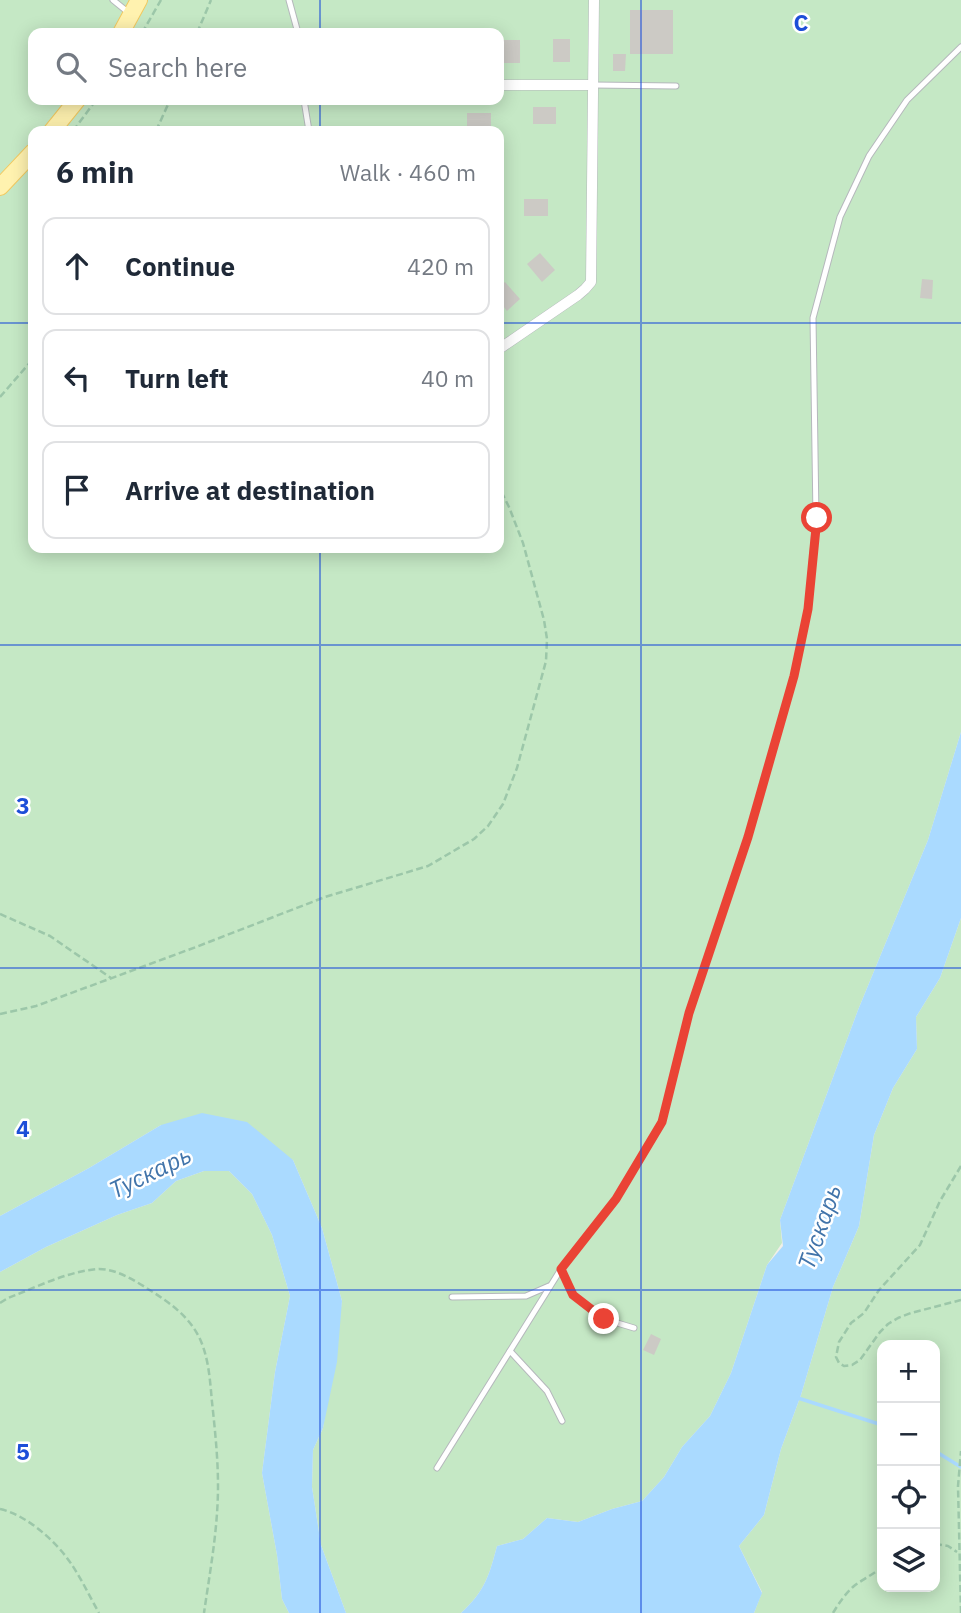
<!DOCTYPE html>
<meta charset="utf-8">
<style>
body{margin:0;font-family:"IBM Plex Sans",sans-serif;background:#f6f6f7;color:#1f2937}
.controls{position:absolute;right:21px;bottom:21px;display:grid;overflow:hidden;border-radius:14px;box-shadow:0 4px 18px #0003}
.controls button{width:63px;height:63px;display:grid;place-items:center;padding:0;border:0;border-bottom:2px solid #e0e1e3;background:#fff;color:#1f2937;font:35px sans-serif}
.stop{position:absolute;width:21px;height:21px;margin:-16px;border:5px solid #ea4335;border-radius:50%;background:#fff}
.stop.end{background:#ea4335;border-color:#fff;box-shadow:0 2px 7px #0008}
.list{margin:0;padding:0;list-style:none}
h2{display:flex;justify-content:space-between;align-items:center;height:91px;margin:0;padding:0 28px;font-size:30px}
h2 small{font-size:23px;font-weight:400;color:#747a83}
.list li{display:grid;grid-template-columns:46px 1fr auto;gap:21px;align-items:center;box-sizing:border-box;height:98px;margin:0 14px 14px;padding:0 14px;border:2px solid #e0e1e3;border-radius:14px}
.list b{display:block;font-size:26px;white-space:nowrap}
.list em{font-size:23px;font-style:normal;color:#747a83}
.icon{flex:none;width:38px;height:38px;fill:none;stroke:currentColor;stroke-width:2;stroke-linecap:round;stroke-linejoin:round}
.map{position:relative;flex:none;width:961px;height:1613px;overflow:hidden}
.search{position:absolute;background:#fff;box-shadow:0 4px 18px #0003;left:28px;top:28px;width:476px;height:77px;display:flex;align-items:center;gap:18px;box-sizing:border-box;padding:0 24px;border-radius:14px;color:#747a83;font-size:26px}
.panel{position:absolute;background:#fff;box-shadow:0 4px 18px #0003;left:28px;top:126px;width:476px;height:427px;border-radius:14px}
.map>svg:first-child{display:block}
.green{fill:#c5e8c5;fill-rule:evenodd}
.water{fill:#aadaff}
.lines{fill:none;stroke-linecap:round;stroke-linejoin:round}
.stream{stroke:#aadaff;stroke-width:3.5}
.building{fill:#cccac5}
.service-casing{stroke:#b5b8bc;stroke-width:7}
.minor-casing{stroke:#b5b8bc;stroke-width:11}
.primary-casing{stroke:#f2c960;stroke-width:18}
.path{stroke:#9cc7a9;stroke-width:2.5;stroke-dasharray:7 3.5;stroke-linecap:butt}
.service{stroke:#fff;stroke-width:5}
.minor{stroke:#fff;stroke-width:10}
.primary{stroke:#fff2af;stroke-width:16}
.route{stroke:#ea4335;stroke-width:9}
.grid{fill:none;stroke:#1d4ed8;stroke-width:2;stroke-opacity:0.55}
.labels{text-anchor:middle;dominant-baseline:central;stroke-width:5;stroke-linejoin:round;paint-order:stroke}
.water-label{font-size:24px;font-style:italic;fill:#4174aa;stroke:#fff}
.grid-label{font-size:23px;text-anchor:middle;font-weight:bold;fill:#1d4ed8;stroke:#fff;stroke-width:5;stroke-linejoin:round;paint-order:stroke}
</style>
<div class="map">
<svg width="961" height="1613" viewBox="0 0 961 1613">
<rect width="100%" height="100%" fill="#f1efe8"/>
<g class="green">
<path d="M0,0H961V732L928,840L858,1010L780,1220L782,1243L767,1265L731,1373L710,1416L682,1447L664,1477L642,1501L612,1509L578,1522L547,1518L523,1539L497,1546C489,1576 485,1591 461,1613H346L321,1545L312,1487L313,1450L323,1428L342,1301L322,1228L293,1160L161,1125L89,1168L0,1216ZM33,33H499V100H33ZM33,131H499V548H33Z"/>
<path d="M961,918V1613H754L762,1592L739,1546L764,1515L781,1449L801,1395L833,1287L859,1226L874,1135L893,1088L917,1049L916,1017L940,978ZM882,1345H935V1587H882Z"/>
<polygon points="204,1171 229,1171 252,1194 272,1235 290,1296 275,1372 262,1473 277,1555 282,1599 289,1613 0,1613 0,1272 46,1247 117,1215 152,1203 176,1181"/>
</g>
<g class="water">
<path d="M961,732V918L940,978L916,1017L917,1049L893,1088L874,1135L859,1226L833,1287L801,1395L781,1449L764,1515L739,1546L762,1593L754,1613H461C485,1591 489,1576 497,1546L523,1539L547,1518L578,1522L612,1509L642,1501L664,1477L682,1447L710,1416L731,1373L767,1265L783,1246L780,1220L858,1010L928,840Z"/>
<polygon points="202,1113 247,1122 293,1160 322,1228 342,1301 337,1362 323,1428 313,1450 312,1487 321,1545 346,1613 289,1613 282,1599 277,1555 262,1473 275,1372 290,1296 272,1235 252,1194 229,1171 204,1171 176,1181 152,1203 117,1215 46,1247 0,1272 0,1216 89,1168 161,1125"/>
</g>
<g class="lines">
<g class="stream">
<polyline points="798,1398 882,1425"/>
<polyline points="935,1451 961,1467"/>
</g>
</g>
<g class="building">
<rect x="630" y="10" width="43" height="44"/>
<rect x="553" y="39" width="17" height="23"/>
<rect x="503" y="40" width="17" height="23"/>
<polygon points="613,54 626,54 625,71 613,71"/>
<rect x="533" y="107" width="23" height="17"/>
<rect x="467" y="113" width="24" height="17"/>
<rect x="524" y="199" width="24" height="17"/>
<polygon points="540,253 555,270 542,282 527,264"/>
<polygon points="922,279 933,280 932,299 920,298"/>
<polygon points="505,282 520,299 507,311 499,301 499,287"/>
<polygon points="651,1334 661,1339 654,1355 643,1350"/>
</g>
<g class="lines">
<g class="service-casing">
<g id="service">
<polyline points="113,0 129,13"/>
<polyline points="289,0 298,33"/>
<polyline points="593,85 676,86"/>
<polyline points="304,100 309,131"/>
<polyline points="561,1269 573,1295 604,1319 634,1328"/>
<polyline points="452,1297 526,1296 549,1286"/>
<polyline points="510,1351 547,1391 562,1421"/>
<polyline points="437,1468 561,1269 616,1199 662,1123 689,1013 748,837 794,676 808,609 816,518 813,318 840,217 869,156 907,100 961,47"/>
</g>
</g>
<g class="minor-casing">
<g id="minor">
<polyline points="499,85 593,85"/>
<polyline points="499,349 578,295 585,289 591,282 594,0"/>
</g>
</g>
<g class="primary-casing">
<g id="primary">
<polyline points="121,33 139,0"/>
<polyline points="52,131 77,100"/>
<polyline points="0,187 33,152"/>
</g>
</g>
<g class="path">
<polyline points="142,33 161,0"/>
<polyline points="197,33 211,0"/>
<polyline points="73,131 96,100"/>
<polyline points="156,131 170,100"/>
<polyline points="0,397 33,359"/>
<polyline points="0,914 50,936 111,978"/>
<polyline points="0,1014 36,1006 196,947 325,897 428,866 474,839 488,826 503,804 517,768 546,661 547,639 544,620 523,543 509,507 499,487"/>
<polyline points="961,1166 940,1201 920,1245 879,1290 864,1313 851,1323 839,1342 836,1357 839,1363 844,1366 852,1365 860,1360 880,1332 888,1324 898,1318 911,1313 961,1300"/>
<path d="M0,1303L8,1298C37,1287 68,1271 99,1269C116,1269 134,1280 148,1289C169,1302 189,1316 200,1339C209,1359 210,1381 212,1402C215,1430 218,1458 218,1486C218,1529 210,1571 204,1613"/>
<path d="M0,1509C27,1515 57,1542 72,1565C82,1580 90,1597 99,1613"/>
<polyline points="935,1544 948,1546 957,1552"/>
<path d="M833,1613C839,1603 845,1594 854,1586C863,1579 874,1574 882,1567"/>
<polyline points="961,1613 958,1486 961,1451"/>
</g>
<use href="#service" class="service"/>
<use href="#minor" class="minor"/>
<use href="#primary" class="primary"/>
</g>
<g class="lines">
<polyline class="route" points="604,1319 573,1295 561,1269 616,1199 662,1122 689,1013 748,837 794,676 808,609 817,518"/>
</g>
<path class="grid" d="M320,0V33M641,0V1613M320,100V131M0,323H33M499,323H961M320,548V1613M0,645H961M0,968H961M0,1290H961"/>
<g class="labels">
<g class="water-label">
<text transform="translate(150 1172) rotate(-26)">Тускарь</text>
<text transform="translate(819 1227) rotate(-71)">Тускарь</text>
</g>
</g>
<g class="grid-label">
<text x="801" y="31">C</text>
<text x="23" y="814">3</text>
<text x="23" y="1137">4</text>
<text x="23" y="1460">5</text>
</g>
</svg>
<div class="controls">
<button>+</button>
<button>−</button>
<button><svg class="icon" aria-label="locate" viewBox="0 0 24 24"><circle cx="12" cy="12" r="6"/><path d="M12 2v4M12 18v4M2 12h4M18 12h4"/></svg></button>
<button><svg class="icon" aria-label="layers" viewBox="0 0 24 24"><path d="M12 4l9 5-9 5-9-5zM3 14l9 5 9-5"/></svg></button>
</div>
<div class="stop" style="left:817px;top:518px"></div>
<div class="stop end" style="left:604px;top:1319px"></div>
<div class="search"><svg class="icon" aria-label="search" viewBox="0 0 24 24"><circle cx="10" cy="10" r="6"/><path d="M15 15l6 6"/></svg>Search here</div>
<section class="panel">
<h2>6 min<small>Walk · 460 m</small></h2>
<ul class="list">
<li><svg class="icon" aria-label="ahead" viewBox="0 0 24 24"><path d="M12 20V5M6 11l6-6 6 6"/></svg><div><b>Continue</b></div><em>420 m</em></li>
<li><svg class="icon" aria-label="left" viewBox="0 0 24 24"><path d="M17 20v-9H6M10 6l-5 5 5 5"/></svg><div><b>Turn left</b></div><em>40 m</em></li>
<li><svg class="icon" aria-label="arrive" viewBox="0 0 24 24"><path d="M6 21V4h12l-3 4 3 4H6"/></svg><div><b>Arrive at destination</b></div></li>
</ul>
</section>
</div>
